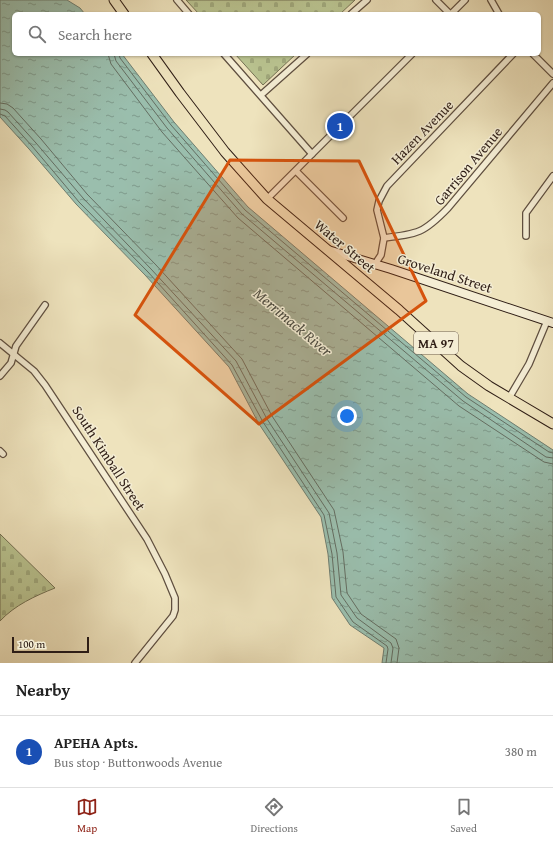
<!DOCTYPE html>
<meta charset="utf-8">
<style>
body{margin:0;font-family:"Gentium Book Plus",serif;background:#f6f6f6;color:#222}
.scale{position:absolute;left:12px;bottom:10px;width:77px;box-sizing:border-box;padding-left:4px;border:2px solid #2f1e16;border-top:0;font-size:11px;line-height:14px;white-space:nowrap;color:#2f1e16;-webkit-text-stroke:3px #f4edd4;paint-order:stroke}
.you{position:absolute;left:347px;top:416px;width:14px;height:14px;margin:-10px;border:3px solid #fff;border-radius:50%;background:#1a73e8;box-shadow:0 0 0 6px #1a73e833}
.badge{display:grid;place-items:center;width:26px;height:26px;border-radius:50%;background:#8f2418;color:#fff;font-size:13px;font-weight:700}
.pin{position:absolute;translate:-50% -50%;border:2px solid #fff;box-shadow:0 1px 4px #0006}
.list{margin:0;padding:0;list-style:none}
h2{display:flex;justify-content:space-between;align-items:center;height:52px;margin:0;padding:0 16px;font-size:17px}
h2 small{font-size:13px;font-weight:400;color:#767676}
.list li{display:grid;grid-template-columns:26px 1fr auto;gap:12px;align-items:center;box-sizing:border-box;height:72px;padding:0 16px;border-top:1px solid #e0e0e0}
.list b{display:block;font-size:15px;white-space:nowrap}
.list p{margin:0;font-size:13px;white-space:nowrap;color:#767676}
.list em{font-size:13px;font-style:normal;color:#767676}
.icon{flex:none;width:22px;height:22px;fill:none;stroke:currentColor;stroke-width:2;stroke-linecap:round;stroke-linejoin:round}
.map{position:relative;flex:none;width:553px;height:663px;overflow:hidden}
.search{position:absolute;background:#fff;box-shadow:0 1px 3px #0004;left:12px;right:12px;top:12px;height:44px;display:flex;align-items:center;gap:10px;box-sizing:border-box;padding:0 14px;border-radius:6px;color:#767676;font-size:15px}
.sheet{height:124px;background:#fff}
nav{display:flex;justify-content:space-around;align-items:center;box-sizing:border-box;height:56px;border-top:1px solid #e0e0e0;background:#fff;font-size:11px;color:#767676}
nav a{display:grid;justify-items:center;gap:2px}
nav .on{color:#8f2418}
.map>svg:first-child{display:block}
.cemetery{fill:url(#cemetery-stones);stroke:#747053}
.water{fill:url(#water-ripples);stroke:#6f7e71}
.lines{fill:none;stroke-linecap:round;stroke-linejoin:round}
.shore{stroke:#646e62;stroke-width:1}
.street-casing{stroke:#5f4f40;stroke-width:8}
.secondary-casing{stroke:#2f1e16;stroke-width:10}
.primary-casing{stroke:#2f1e16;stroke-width:11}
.street{stroke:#f4edd4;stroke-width:5.5}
.secondary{stroke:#f4edd4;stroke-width:8}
.primary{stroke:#eee3bd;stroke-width:9}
.marked{fill:#d6530d;fill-opacity:0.2;stroke:#d6530d;stroke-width:3;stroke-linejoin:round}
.labels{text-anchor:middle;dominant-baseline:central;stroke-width:3;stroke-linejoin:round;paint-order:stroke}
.shield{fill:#f4edd4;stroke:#6a5c4f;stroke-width:1}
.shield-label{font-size:13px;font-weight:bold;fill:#2f1e16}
.street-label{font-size:14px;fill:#2f1e16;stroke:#f4edd4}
.water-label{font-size:15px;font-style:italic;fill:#4f4e43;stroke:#f4edd4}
</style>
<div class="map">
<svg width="553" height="663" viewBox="0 0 553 663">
<defs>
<pattern id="cemetery-stones" width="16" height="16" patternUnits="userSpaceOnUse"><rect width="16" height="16" fill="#b9c390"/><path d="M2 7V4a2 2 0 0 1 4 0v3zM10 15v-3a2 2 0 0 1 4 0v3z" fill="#9fa77b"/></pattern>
<pattern id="water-ripples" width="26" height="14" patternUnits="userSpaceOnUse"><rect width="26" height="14" fill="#9abead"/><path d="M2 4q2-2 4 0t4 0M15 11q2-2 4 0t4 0" fill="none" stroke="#7e9a8c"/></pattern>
</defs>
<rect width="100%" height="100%" fill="#eee3bd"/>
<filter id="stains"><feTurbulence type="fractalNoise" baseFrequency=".005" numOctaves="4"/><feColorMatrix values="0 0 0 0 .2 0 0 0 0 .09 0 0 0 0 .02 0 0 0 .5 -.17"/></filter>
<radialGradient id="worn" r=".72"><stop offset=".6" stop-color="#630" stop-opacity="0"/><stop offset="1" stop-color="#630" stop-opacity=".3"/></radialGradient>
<g class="cemetery">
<polygon points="186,0 355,0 340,14 199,14"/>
<polygon points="235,54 296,54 263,85"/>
<path d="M0,534L55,588C35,596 15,605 0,621Z"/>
</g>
<polygon class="water" points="0,0 67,0 80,8 85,14 14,14 14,54 122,54 174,122 248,207 468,394 553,450 553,663 382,663 384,648 350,625 332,598 328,554 321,517 259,424 229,367 145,275 76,204 29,149 0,117"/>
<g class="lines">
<g class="shore">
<polyline points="108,54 111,64 162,132 238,218 459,406 544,462 553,464"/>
<polyline points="114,54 116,61 167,128 242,214 463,401 546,457 553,458"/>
<polyline points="119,54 120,58 171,125 245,210 466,397 549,452 553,453"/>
<polyline points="0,103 7,104 13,108 41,139 87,194 156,265 242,359 272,416 334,510 343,552 347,593 361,614 396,639 399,648 397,663"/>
<polyline points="0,109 5,110 8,112 36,143 83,198 151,269 236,361 267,419 329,513 337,553 341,595 357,618 391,643 393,648 391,663"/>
<polyline points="0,114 5,116 32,146 79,202 148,272 232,365 263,422 324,515 332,554 336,597 353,622 387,646 388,649 386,663"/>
</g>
<g class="street-casing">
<g id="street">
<polyline points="177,0 189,14"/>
<polyline points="436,0 450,14"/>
<polyline points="491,0 499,14"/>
<polyline points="351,14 367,0"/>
<polyline points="451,14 465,0"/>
<polyline points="224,54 312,154"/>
<polyline points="533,54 553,74"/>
<polyline points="261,95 307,54"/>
<polyline points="296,171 343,218"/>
<polyline points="267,199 412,54"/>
<polyline points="526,236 526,213 553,176"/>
<path d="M384,238C418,234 424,233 448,208L553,83"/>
<polyline points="375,264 381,255 384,238 377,210 379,201 387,186 513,54"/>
<polyline points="0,343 34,371 45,385 147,539 165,574 175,598 175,610 173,616 135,663"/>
<polyline points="0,376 11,363 16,346 45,305"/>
<polyline points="509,398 529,364 547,321"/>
<polyline points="0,451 3,454"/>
</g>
</g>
<g class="secondary-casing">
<polyline id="secondary" points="328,250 391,269 553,323"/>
</g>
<g class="primary-casing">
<g id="primary">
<polyline points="114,0 124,14"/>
<polyline points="152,54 180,93 225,152 267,199 399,310 461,366 489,386 553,424"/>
</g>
</g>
<use href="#street" class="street"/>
<use href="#secondary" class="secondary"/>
<use href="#primary" class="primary"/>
</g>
<path class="marked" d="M230,160L359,161L426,301L259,424L135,315Z"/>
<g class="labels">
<rect class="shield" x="414" y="332" width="44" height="22" rx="3"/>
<g class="shield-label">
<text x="436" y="343">MA 97</text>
</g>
<g class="street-label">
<text transform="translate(422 132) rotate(-46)">Hazen Avenue</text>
<text transform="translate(468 166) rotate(-50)">Garrison Avenue</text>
<text transform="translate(345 246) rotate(40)">Water Street</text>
<text transform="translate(445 273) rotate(18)">Groveland Street</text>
<text transform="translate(109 458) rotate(57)">South Kimball Street</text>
</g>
<g class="water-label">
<text transform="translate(293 322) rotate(40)">Merrimack River</text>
</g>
</g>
<rect width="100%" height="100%" filter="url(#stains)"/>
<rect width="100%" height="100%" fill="url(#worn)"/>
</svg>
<div class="scale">100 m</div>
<div class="you"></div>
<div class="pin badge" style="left:340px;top:126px;background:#1a4fb4">1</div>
<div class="search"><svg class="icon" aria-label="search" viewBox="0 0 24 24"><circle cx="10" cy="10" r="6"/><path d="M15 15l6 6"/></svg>Search here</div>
</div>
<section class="sheet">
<h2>Nearby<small></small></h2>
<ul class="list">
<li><span class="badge" style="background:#1a4fb4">1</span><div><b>APEHA Apts.</b><p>Bus stop · Buttonwoods Avenue</p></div><em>380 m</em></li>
</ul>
</section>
<nav>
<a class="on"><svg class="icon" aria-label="map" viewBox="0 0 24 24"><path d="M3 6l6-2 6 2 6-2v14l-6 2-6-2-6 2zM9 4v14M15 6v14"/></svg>Map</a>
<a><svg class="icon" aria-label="directions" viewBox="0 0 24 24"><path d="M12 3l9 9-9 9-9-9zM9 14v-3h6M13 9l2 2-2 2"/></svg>Directions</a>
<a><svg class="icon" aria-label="saved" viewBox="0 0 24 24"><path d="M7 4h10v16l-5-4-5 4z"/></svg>Saved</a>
</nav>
